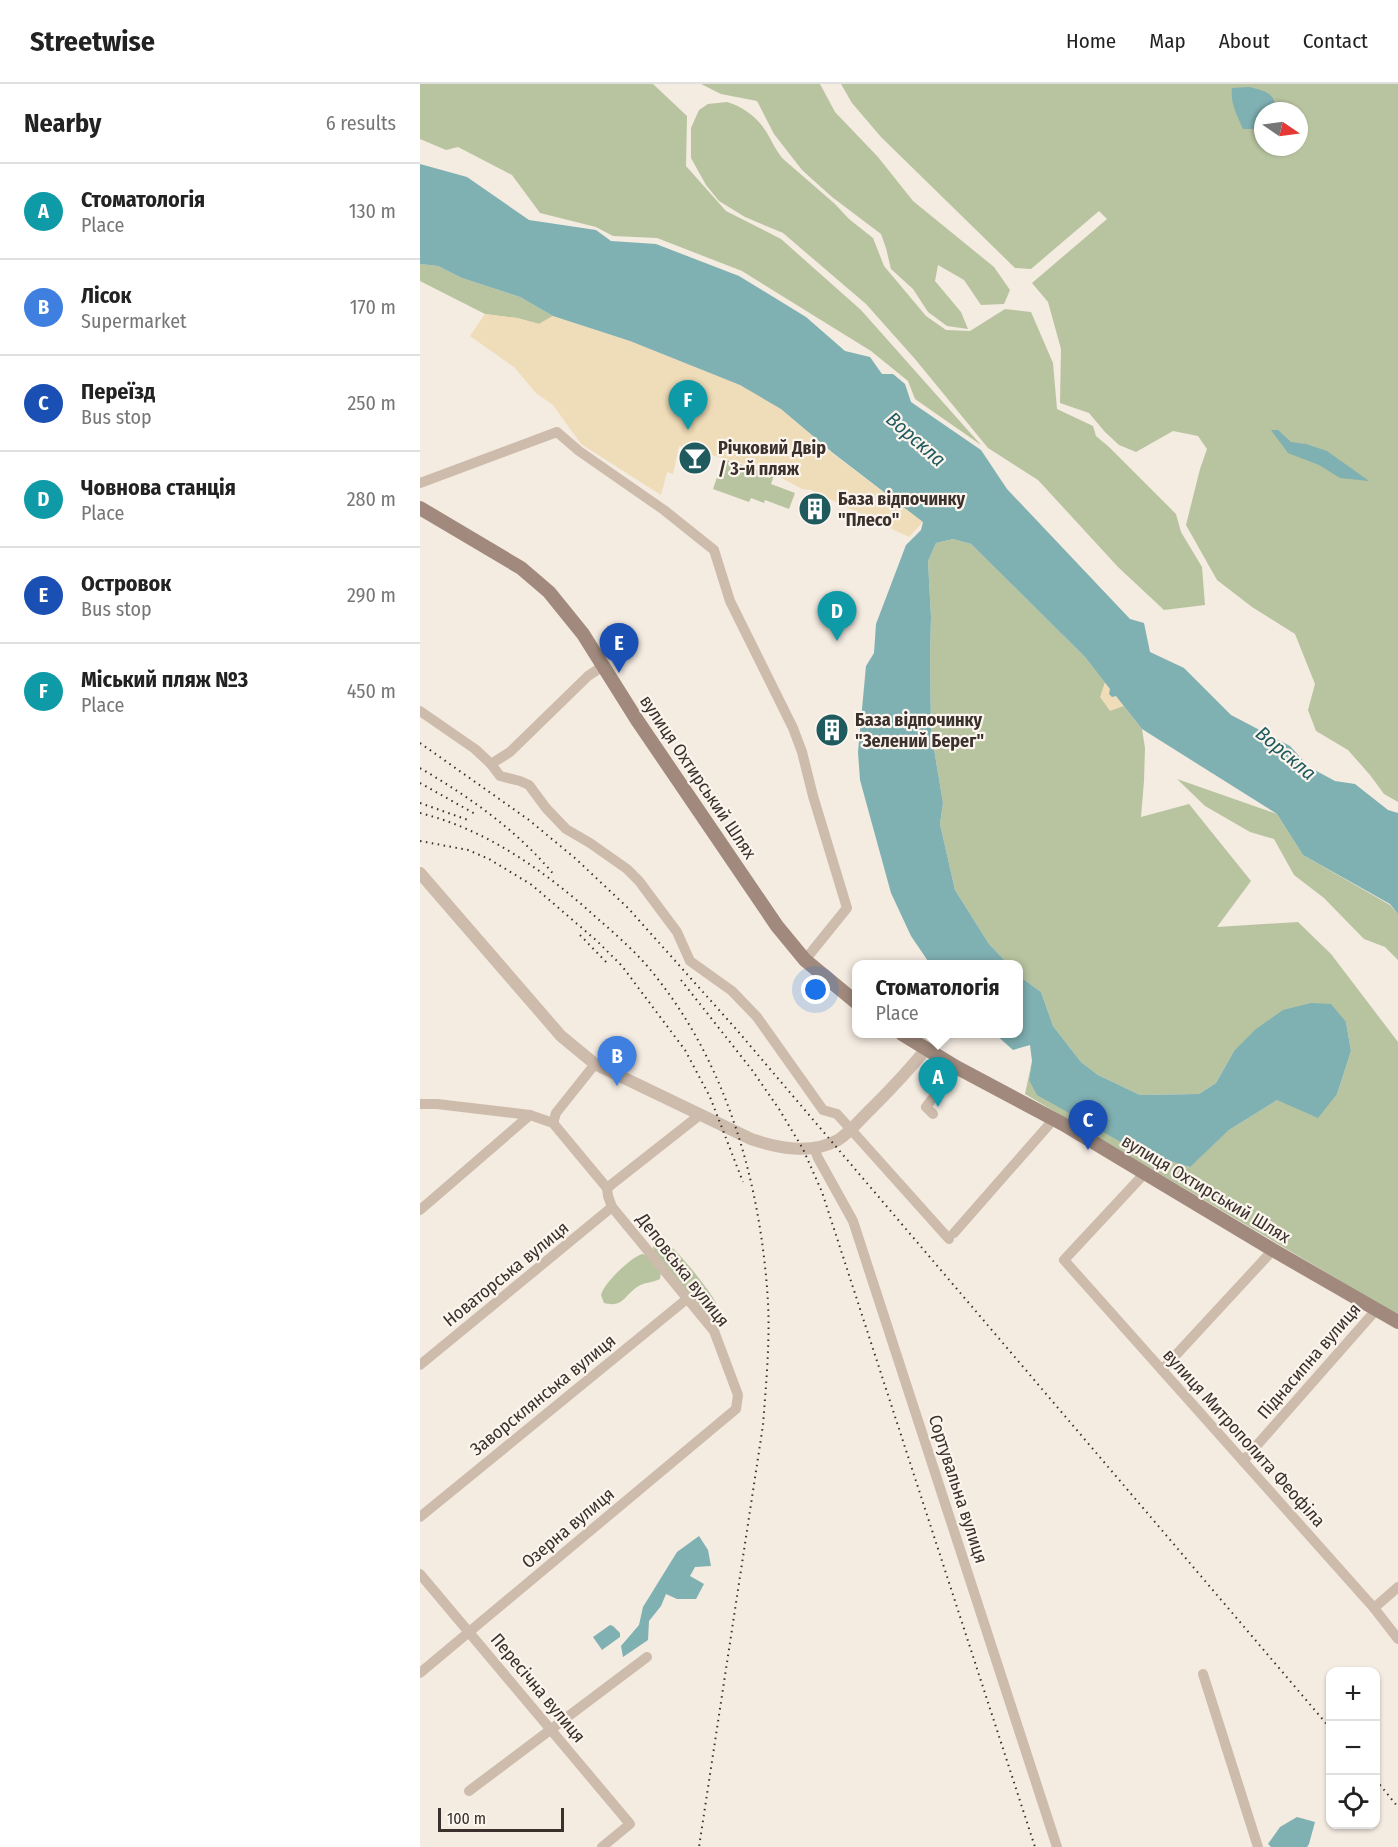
<!DOCTYPE html>
<meta charset="utf-8">
<style>
body{margin:0;font-family:"Fira Sans Condensed",sans-serif;background:#f2f2f2;color:#222}
.controls{position:absolute;right:18px;bottom:18px;display:grid;overflow:hidden;border-radius:12px;box-shadow:0 2px 4px #0004}
.controls button{width:54px;height:54px;display:grid;place-items:center;padding:0;border:0;border-bottom:2px solid #e0e0e0;background:#fff;color:#222;font:30px sans-serif}
.compass{position:absolute;left:834px;top:18px;width:54px;height:54px;border-radius:50%;background:#fff;box-shadow:0 2px 4px #0004;rotate:103deg}
.scale{position:absolute;left:18px;bottom:15px;width:126px;box-sizing:border-box;padding-left:6px;border:3px solid #3b302b;border-top:0;font-size:16px;line-height:21px;white-space:nowrap;color:#3b302b;-webkit-text-stroke:4px #fbf5ee;paint-order:stroke}
.you{position:absolute;left:396px;top:906px;width:21px;height:21px;margin:-15px;border:4px solid #fff;border-radius:50%;background:#1a73e8;box-shadow:0 0 0 9px #1a73e833}
.badge{display:grid;place-items:center;width:39px;height:39px;border-radius:50%;background:#1a73e8;color:#fff;font-size:20px;font-weight:700}
.pin{position:absolute;translate:-50% -50px;filter:drop-shadow(0 2px 3px #0008)}
.pin::after{content:'';position:absolute;top:32px;width:21px;height:18px;background:inherit;clip-path:polygon(0 0,100% 0,50% 100%)}
.popup{position:absolute;left:432px;top:876px;width:171px;height:78px;box-sizing:border-box;display:grid;place-content:center;border-radius:12px;background:#fff;filter:drop-shadow(0 2px 4px #0005);font-size:20px;white-space:nowrap;color:#767676}
.popup b{font-size:22px;color:#222}
.popup::after{content:'';position:absolute;left:50%;top:100%;margin-left:-12px;border:12px solid transparent;border-top-color:#fff}
.list{margin:0;padding:0;list-style:none}
h2{display:flex;justify-content:space-between;align-items:center;height:78px;margin:0;padding:0 24px;font-size:26px}
h2 small{font-size:20px;font-weight:400;color:#767676}
.list li{display:grid;grid-template-columns:39px 1fr auto;gap:18px;align-items:center;box-sizing:border-box;height:96px;padding:0 24px;border-top:2px solid #e0e0e0}
.list b{display:block;font-size:22px;white-space:nowrap}
.list p{margin:0;font-size:20px;white-space:nowrap;color:#767676}
.list em{font-size:20px;font-style:normal;color:#767676}
.icon{flex:none;width:33px;height:33px;fill:none;stroke:currentColor;stroke-width:2;stroke-linecap:round;stroke-linejoin:round}
.map{position:relative;flex:none;width:978px;height:1763px;overflow:hidden}
header{display:flex;align-items:center;gap:36px;box-sizing:border-box;height:84px;padding:0 30px;background:#fff;border-bottom:2px solid #e0e0e0}
header strong{font-size:28px}
nav{display:flex;gap:33px;margin-inline-start:auto;font-size:21px}
main{display:flex}
aside{flex:1;background:#fff}
.map>svg:first-child{display:block}
.green{fill:#b8c4a0;fill-rule:evenodd}
.sand{fill:#efdcb8}
.water{fill:#7fb0b2}
.lines{fill:none;stroke-linecap:round;stroke-linejoin:round}
.minor{stroke:#cdbbac;stroke-width:10}
.tertiary{stroke:#cdbbac;stroke-width:12}
.secondary{stroke:#a18a7d;stroke-width:14}
.rail{stroke:#3b302b;stroke-width:2;stroke-dasharray:1.5 4.5;stroke-linecap:butt}
.labels{text-anchor:middle;dominant-baseline:central;stroke-width:4.5;stroke-linejoin:round;paint-order:stroke}
.poi-label{font-size:18px;font-weight:bold;fill:#3b302b;stroke:#fbf5ee;text-anchor:start}
.street-label{font-size:18px;fill:#3b302b;stroke:#fbf5ee}
.water-label{font-size:20px;font-style:italic;fill:#1f5a5e;stroke:#fbf5ee}
</style>
<header>
<strong>Streetwise</strong>
<nav><a>Home</a><a>Map</a><a>About</a><a>Contact</a></nav>
</header>
<main>
<aside>
<h2>Nearby<small>6 results</small></h2>
<ul class="list">
<li><span class="badge" style="background:#0f9aa8">A</span><div><b>Стоматологія</b><p>Place</p></div><em>130 m</em></li>
<li><span class="badge" style="background:#3f7fe0">B</span><div><b>Лісок</b><p>Supermarket</p></div><em>170 m</em></li>
<li><span class="badge" style="background:#1a4fb4">C</span><div><b>Переїзд</b><p>Bus stop</p></div><em>250 m</em></li>
<li><span class="badge" style="background:#0f9aa8">D</span><div><b>Човнова станція</b><p>Place</p></div><em>280 m</em></li>
<li><span class="badge" style="background:#1a4fb4">E</span><div><b>Островок</b><p>Bus stop</p></div><em>290 m</em></li>
<li><span class="badge" style="background:#0f9aa8">F</span><div><b>Міський пляж №3</b><p>Place</p></div><em>450 m</em></li>
</ul>
</aside>
<div class="map">
<svg width="978" height="1763" viewBox="0 0 978 1763">
<rect width="100%" height="100%" fill="#f4ebe1"/>
<g class="green">
<polygon points="0,0 233,0 267,32 266,82 306,127 361,155 441,226 561,361 495,315 488,297 451,267 322,187 237,154 193,152 176,143 120,129 92,91 38,63 26,66 0,55"/>
<polygon points="281,0 400,0 415,28 458,73 493,117 574,183 590,206 584,220 561,221 544,196 518,181 515,197 541,228 548,245 527,242 508,228 493,205 471,185 466,164 461,150 412,113 382,86 354,50 337,17 301,10"/>
<path d="M421,0H978V718L964,710L950,691L928,666L896,647L888,626L895,600L875,550L832,523L797,496L766,441L780,385L787,365L778,352L753,347L716,368L699,361L685,348L669,329L640,319L641,265L628,218L612,199L687,135L679,127L611,185L595,184L461,53L432,19ZM843,27H879V63H843Z"/>
<path d="M307,18C323,22 339,35 347,49C352,58 356,66 362,74L415,120L429,135L453,154L464,182L506,232L526,246L550,247L585,225L611,228L633,279L637,325L673,342L676,352L689,363L756,430L761,448L782,483L785,521L744,526L698,483L618,396L568,364L495,275L446,220L363,149L325,133L299,117L286,101L271,74V44L279,26L288,20Z"/>
<polygon points="0,180 18,182 42,194 100,213 133,232 119,240 97,234 65,230 0,197"/>
<polygon points="307,376 354,391 350,403 351,400 375,409 369,425 345,416 344,419 331,414 329,418 293,405 301,382 304,383"/>
<polygon points="533,455 551,460 665,573 722,645 725,664 724,697 721,733 769,720 831,797 797,843 878,838 911,870 978,958 978,1231 605,1010 612,977 609,996 769,1083 809,1046 857,1016 917,1010 931,967 926,938 814,967 796,999 779,1010 720,1011 678,991 661,978 633,942 621,908 599,892 599,880 588,880 569,860 535,806 520,740 523,719 511,647 510,571 511,533 508,477 516,459"/>
<polygon points="757,695 857,730 883,771 970,821 978,830 978,876 965,863 944,855 904,814 874,791 854,755 830,748 785,722"/>
<path d="M243,1156C252,1159 295,1212 298,1223C299,1227 297,1233 297,1237L290,1239L234,1169L233,1163L237,1158Z"/>
<path d="M222,1170L227,1171L241,1187L240,1195C232,1199 224,1198 217,1203C204,1212 203,1224 184,1219L181,1211C184,1199 210,1174 222,1170Z"/>
</g>
<g class="sand">
<polygon points="65,230 97,234 119,240 133,232 210,257 320,301 361,325 413,370 503,438 489,453 391,406 382,405 347,386 259,362 253,390 247,388 241,411 161,360 133,321 116,309 94,283 50,252"/>
<polygon points="685,598 704,622 690,627 680,613"/>
</g>
<g class="water">
<path d="M829,3C841,6 856,8 855,24L852,27H843V50L834,45H823C817,31 810,19 812,4Z"/>
<polygon points="0,80 47,93 109,136 176,146 191,157 236,160 319,192 386,233 425,267 450,273 462,290 473,290 485,300 491,318 561,366 587,405 710,535 724,539 730,568 764,584 811,631 870,662 889,683 915,697 935,700 968,726 978,729 978,830 970,820 883,771 857,730 722,645 696,612 692,613 689,610 690,605 665,573 551,460 533,455 516,459 508,477 511,533 510,571 511,647 523,719 520,740 535,806 569,860 588,880 510,880 491,852 471,809 440,696 438,668 446,582 454,569 456,540 486,461 501,446 503,438 413,369 361,325 320,301 210,257 133,232 100,213 42,194 18,182 0,180"/>
<polygon points="851,346 858,346 871,358 886,360 907,367 949,397 920,394 899,381 868,369"/>
<polygon points="599,892 621,908 633,942 661,978 678,991 720,1011 779,1010 796,999 814,967 836,945 863,926 891,919 911,920 926,938 931,967 917,1010 898,1034 857,1016 809,1046 770,1083 715,1066 617,1011 609,996 612,977 610,961 593,966 575,950 599,950"/>
<polygon points="279,1452 288,1466 291,1482 275,1483 270,1492 284,1500 276,1515 257,1515 246,1510 241,1522 229,1537 228,1556 203,1573 201,1562 219,1541 223,1523 257,1468"/>
<polygon points="190,1541 193,1542 200,1549 200,1553 182,1566 173,1553"/>
<polygon points="877,1733 895,1738 889,1760 887,1763 851,1763 848,1760 860,1743"/>
</g>
<g class="lines">
<g class="minor">
<polyline points="0,399 137,348 159,367 244,426 294,466 310,517 373,644 382,668 393,712 427,824 385,876"/>
<polyline points="0,627 55,665 71,680 80,692 100,697 109,701 126,724 146,745 170,759 207,785 219,797 257,848 270,877 312,907 337,933 403,1026 417,1030 529,1155"/>
<polyline points="71,680 90,668 168,592 183,582"/>
<polyline points="0,1020 17,1020 110,1031 133,1039 187,1104 188,1112 192,1123 294,1247 318,1311 316,1325 0,1589"/>
<polyline points="513,1030 506,1023 536,983"/>
<polyline points="133,1039 136,1029 175,980"/>
<polyline points="394,1064 398,1074 433,1137 637,1763"/>
<polyline points="725,1089 644,1176 954,1524 978,1555"/>
<polyline points="187,1104 281,1030"/>
<polyline points="0,1126 110,1031"/>
<polyline points="534,1149 634,1035"/>
<polyline points="0,1281 192,1123"/>
<polyline points="742,1286 853,1166"/>
<polyline points="823,1377 956,1226"/>
<polyline points="0,1433 268,1214"/>
<polyline points="0,1490 210,1740 182,1763"/>
<polyline points="954,1524 978,1503"/>
<polyline points="783,1590 838,1763"/>
<polyline points="49,1707 227,1573"/>
</g>
<path class="tertiary" d="M0,789L141,952L175,980L331,1055C358,1064 391,1071 418,1056C431,1048 441,1034 452,1024C471,1005 489,986 506,965"/>
<g class="secondary">
<polyline points="0,424 101,484 129,508 163,550 217,636 357,842 385,876 437,919"/>
<polyline points="482,950 536,983 643,1040 853,1166 978,1238"/>
</g>
<g class="rail">
<polyline points="0,659 109,736 156,775 208,824 316,945 910,1644"/>
<path d="M0,684C51,714 98,747 135,792"/>
<polyline points="0,699 57,731"/>
<polyline points="0,719 48,736"/>
<path d="M0,729C64,745 119,783 168,826C190,846 214,865 233,889C308,981 341,1102 348,1218C350,1259 346,1301 343,1341L279,1763"/>
<polyline points="0,757 48,766 69,775 112,801 177,857 202,882 265,966 290,1013 323,1098"/>
<polyline points="160,851 189,881"/>
<polyline points="261,896 332,986 359,1025 383,1065 402,1108 615,1763"/>
<polyline points="956,1696 978,1723"/>
</g>
</g>
<defs>
<g id="bar-disc" transform="scale(1.725)"><circle r="9.5" fill="#1f5a5e" stroke="#fbf5ee"/><path d="M-6-5H6L.8 .8V4.5H3.5V6h-7V4.5H-.8V.8Z" fill="#fff"/></g>
<g id="building-disc" transform="scale(1.725)"><circle r="9.5" fill="#1f5a5e" stroke="#fbf5ee"/><path d="M-4-6H4V6H1V3H-1V6H-4ZM-2.5-4.3h1.7v1.8h-1.7ZM.8-4.3h1.7v1.8H.8ZM-2.5-1h1.7V.8h-1.7ZM.8-1h1.7V.8H.8Z" fill="#fff"/></g>
</defs>
<g fill-rule="evenodd">
<use href="#bar-disc" x="275" y="374"/>
<use href="#building-disc" x="395" y="425"/>
<use href="#building-disc" x="412" y="646"/>
</g>
<g class="labels">
<g class="poi-label">
<text x="298" y="364">Річковий Двір<tspan x="298" dy="21">/ 3-й пляж</tspan></text>
<text x="418" y="415">База відпочинку<tspan x="418" dy="21">"Плесо"</tspan></text>
<text x="435" y="636">База відпочинку<tspan x="435" dy="21">"Зелений Берег"</tspan></text>
</g>
<g class="street-label">
<text transform="translate(278 693) rotate(56)">вулиця Охтирський Шлях</text>
<text transform="translate(786 1105) rotate(31)">вулиця Охтирський Шлях</text>
<text transform="translate(263 1186) rotate(52)">Деповська вулиця</text>
<text transform="translate(86 1190) rotate(-39)">Новаторська вулиця</text>
<text transform="translate(889 1277) rotate(-49)">Піднасипна вулиця</text>
<text transform="translate(123 1311) rotate(-39)">Заворсклянська вулиця</text>
<text transform="translate(824 1354) rotate(48)">вулиця Митрополита Феофіла</text>
<text transform="translate(538 1405) rotate(72)">Сортувальна вулиця</text>
<text transform="translate(148 1444) rotate(-40)">Озерна вулиця</text>
<text transform="translate(118 1604) rotate(50)">Пересічна вулиця</text>
</g>
<g class="water-label">
<text transform="translate(496 355) rotate(41)">Ворскла</text>
<text transform="translate(866 669) rotate(40)">Ворскла</text>
</g>
</g>
</svg>
<div class="controls">
<button>+</button>
<button>−</button>
<button><svg class="icon" aria-label="locate" viewBox="0 0 24 24"><circle cx="12" cy="12" r="6"/><path d="M12 2v4M12 18v4M2 12h4M18 12h4"/></svg></button>
</div>
<svg class="compass" viewBox="-18 -18 36 36"><path d="M0-13l5 13h-10z" fill="#e53935"/><path d="M0 13l5-13h-10z" fill="#767676"/></svg>
<div class="scale">100 m</div>
<div class="you"></div>
<div class="pin badge" style="left:518px;top:1023px;background:#0f9aa8">A</div>
<div class="popup"><b>Стоматологія</b>Place</div>
<div class="pin badge" style="left:197px;top:1002px;background:#3f7fe0">B</div>
<div class="pin badge" style="left:668px;top:1066px;background:#1a4fb4">C</div>
<div class="pin badge" style="left:417px;top:557px;background:#0f9aa8">D</div>
<div class="pin badge" style="left:199px;top:589px;background:#1a4fb4">E</div>
<div class="pin badge" style="left:268px;top:346px;background:#0f9aa8">F</div>
</div>
</main>
